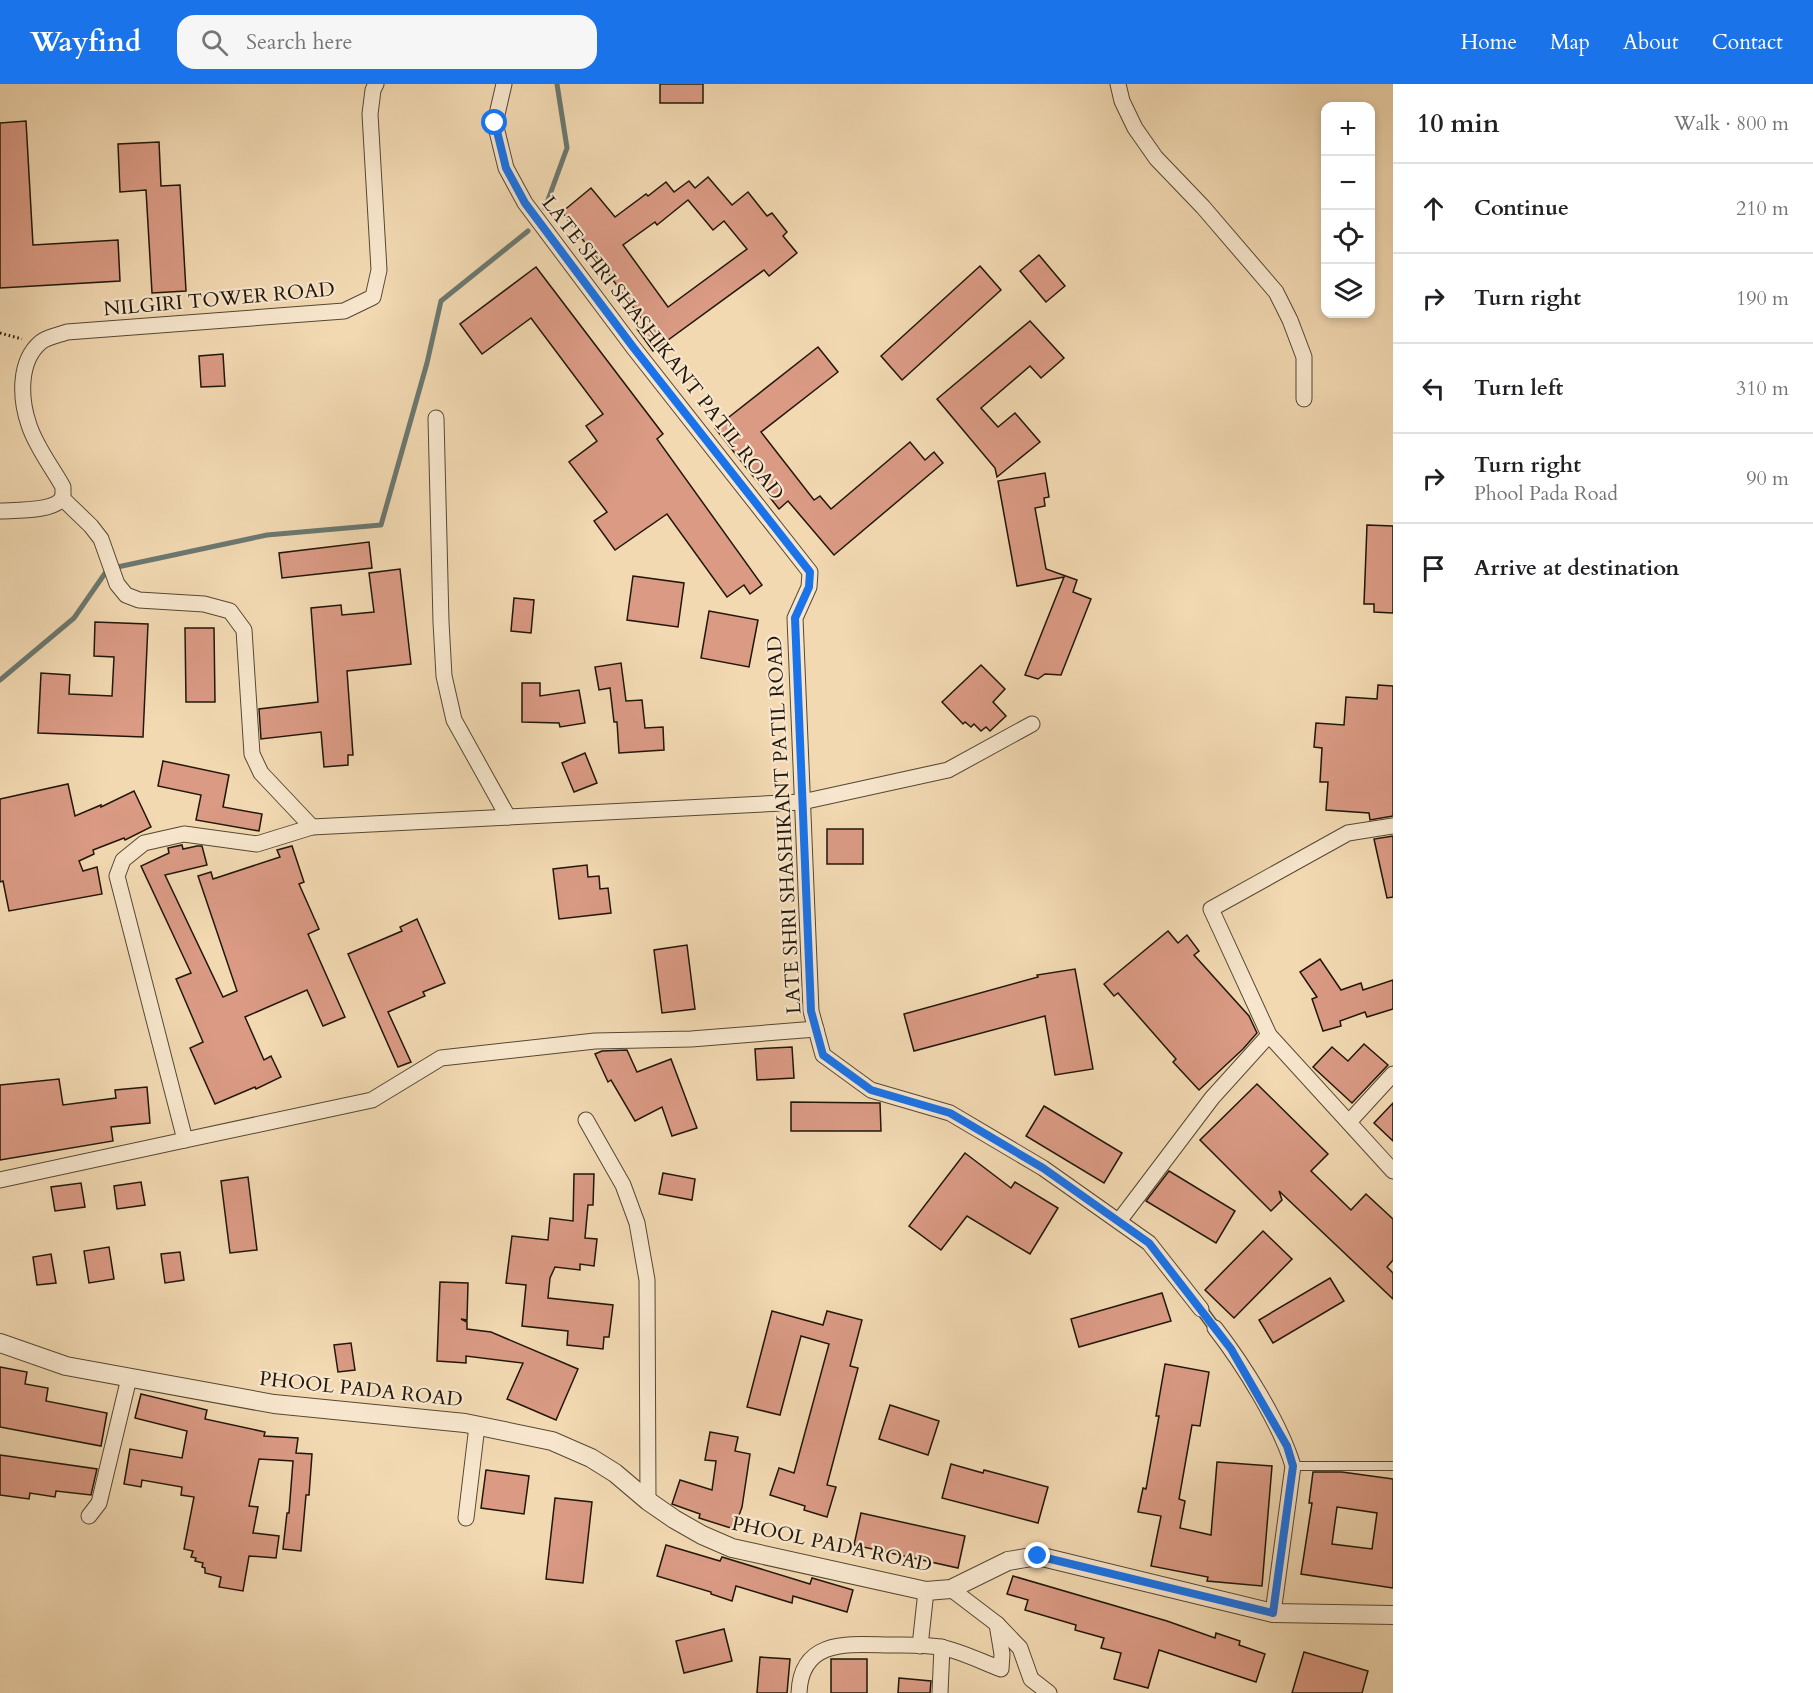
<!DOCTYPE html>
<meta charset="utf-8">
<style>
body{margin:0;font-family:Cardo,serif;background:#f6f6f6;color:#202124}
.controls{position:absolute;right:18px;top:18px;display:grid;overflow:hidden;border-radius:12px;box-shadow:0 3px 9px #0003}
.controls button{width:54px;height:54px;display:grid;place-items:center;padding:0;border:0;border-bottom:2px solid #e0e0e0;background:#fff;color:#202124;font:30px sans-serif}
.stop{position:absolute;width:18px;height:18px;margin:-14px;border:4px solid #1a73e8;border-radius:50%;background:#fff}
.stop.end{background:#1a73e8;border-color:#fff;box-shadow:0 2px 6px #0008}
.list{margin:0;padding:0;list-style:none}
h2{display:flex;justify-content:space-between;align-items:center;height:78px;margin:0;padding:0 24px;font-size:26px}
h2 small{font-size:20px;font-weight:400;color:#757577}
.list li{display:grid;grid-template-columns:39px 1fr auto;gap:18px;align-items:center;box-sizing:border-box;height:90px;padding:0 24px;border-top:2px solid #e0e0e0}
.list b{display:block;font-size:22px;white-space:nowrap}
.list p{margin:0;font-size:20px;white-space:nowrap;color:#757577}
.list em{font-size:20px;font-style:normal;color:#757577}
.icon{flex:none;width:33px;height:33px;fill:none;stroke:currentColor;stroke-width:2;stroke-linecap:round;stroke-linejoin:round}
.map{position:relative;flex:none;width:1393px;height:1609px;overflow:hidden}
header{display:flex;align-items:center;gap:36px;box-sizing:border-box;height:84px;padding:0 30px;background:#1a73e8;color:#fff}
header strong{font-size:28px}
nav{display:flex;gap:33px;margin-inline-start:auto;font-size:21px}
.search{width:420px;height:54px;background:#f6f6f6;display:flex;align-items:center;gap:15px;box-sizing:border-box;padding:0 21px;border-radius:18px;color:#757577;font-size:22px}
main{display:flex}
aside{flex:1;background:#fff}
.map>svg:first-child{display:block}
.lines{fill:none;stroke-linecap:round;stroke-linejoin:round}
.stream{stroke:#6b7870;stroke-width:5}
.building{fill:#da9a84;stroke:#211709;stroke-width:1.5;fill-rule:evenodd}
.service-casing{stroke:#554833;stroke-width:10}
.pedestrian-casing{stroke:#554833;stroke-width:13}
.minor-casing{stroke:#554833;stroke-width:17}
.tertiary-casing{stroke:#554833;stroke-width:20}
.path{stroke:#211709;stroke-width:3;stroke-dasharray:1.5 3;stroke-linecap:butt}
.service{stroke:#f7e6cd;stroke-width:8}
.pedestrian{stroke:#f7e6cd;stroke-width:10}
.minor{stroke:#f7e6cd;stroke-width:15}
.tertiary{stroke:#f7e6cd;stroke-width:18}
.route{stroke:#1a73e8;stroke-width:8}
.labels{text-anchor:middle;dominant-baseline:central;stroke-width:4.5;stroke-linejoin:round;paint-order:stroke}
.street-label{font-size:20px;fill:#211709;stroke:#f7e6cd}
</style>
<header>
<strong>Wayfind</strong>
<div class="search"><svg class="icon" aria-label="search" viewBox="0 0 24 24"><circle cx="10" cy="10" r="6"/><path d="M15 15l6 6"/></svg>Search here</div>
<nav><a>Home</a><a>Map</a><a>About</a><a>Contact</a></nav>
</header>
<main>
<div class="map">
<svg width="1393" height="1609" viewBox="0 0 1393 1609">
<rect width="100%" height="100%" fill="#f2d9b2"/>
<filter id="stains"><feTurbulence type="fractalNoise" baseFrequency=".00333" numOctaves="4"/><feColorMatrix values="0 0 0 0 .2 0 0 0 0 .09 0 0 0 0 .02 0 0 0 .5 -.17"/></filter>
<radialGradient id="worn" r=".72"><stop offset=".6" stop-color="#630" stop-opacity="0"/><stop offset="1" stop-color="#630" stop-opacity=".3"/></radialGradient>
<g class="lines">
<g class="stream">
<polyline points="545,124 567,64 557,0"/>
<polyline points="0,596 74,534 108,485 267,451 381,441 427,279 441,217 528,147"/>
</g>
</g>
<g class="building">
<rect x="660" y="0" width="43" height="19"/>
<polygon points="26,37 33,161 118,156 120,197 0,204 0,39"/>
<polygon points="159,58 161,102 180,101 186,207 152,209 146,106 120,108 118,60"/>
<path d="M708,93L732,121L748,108L767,132L772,129L787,148L783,152L797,169L769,192L764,186L653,267L637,245L645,239L562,128L591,104L615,133L646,110L648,112L666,98L674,108L689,97L695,104ZM688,116L713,146L724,137L747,165L668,223L623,161L655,138L657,141Z"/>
<polygon points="1039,171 1065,202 1046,218 1020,187"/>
<polygon points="980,182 1001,206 902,296 881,272"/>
<polygon points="536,183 663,350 657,355 762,501 750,510 744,501 727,513 667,430 615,466 594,437 607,428 569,378 597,357 586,342 603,330 531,234 482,270 460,240"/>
<polygon points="1030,237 1064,274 1041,294 1030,282 981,324 998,343 1015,329 1040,358 997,393 995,384 937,315"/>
<polygon points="818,263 838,288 761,348 814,416 820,412 831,425 910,358 925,376 934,368 943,379 834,471 788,417 779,425 715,344"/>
<polygon points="223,270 225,302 201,303 199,272"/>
<polygon points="1045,389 1049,413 1044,414 1045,422 1035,424 1046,485 1077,496 1073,508 1091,515 1061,591 1045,590 1038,595 1025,591 1064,493 1017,502 998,397"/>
<polygon points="1367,441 1393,442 1393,529 1374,528 1374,520 1364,520"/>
<polygon points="369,458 372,484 282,494 279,469"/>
<polygon points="400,485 411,580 347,587 353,671 348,671 348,681 324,683 321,648 261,655 259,625 318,618 311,524 341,521 342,531 374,528 369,489"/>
<polygon points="633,492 684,499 678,543 627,536"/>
<polygon points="514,514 534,516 531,549 511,547"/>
<polygon points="709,527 758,536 749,583 701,574"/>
<polygon points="95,538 148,540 143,653 38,649 41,589 70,591 69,610 112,612 114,573 94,572"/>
<polygon points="185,544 214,544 215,618 186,618"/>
<polygon points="621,579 626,617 642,616 645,644 663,643 664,666 619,669 617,638 614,638 610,604 599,606 595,583"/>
<polygon points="981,581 1005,605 993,618 1006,632 990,647 986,643 981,647 974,640 971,643 965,638 963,640 942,618"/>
<polygon points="522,599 540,599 540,612 579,606 585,639 560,643 559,639 522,638"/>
<polygon points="1378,601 1393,602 1393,732 1370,736 1369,729 1326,726 1328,698 1320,698 1322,664 1314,663 1316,639 1344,641 1346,613 1377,615"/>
<polygon points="585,669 597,699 574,708 562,679"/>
<polygon points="163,677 229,691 223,723 262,730 259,747 196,736 201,711 158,702"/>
<polygon points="68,700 75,732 101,721 101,723 134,707 151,743 125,756 124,754 93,766 94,770 79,777 83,787 97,783 102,810 9,827 3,797 0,798 0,715"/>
<rect x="827" y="745" width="36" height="35"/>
<polygon points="1393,752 1393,813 1387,814 1374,755"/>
<polygon points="182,761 183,765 197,762 202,762 207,781 165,791 223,913 237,907 198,792 211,788 213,795 280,773 277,766 292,762 304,798 299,800 319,845 308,850 345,933 323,942 307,906 245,933 264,976 271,972 281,993 256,1005 255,1003 215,1020 190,964 203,958 176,895 191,889 141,782 169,769 168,764"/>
<polygon points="587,781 588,793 599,792 600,805 608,804 611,829 559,835 553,785"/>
<polygon points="417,835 445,899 423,908 425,912 388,928 411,978 398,983 348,870 402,847 400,843"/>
<polygon points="1168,847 1178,859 1187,851 1199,867 1194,871 1249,932 1257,949 1243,965 1199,1006 1173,978 1176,975 1118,909 1114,912 1104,900"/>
<polygon points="687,861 695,925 662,929 654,866"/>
<polygon points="1320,875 1341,906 1361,899 1363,906 1393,896 1393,925 1367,933 1365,928 1340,937 1341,942 1323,947 1312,915 1317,913 1300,888"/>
<polygon points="1075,885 1093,985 1055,991 1045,932 914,967 904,930 1038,893 1037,891"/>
<polygon points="1364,960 1388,981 1352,1019 1313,983 1332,963 1348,977"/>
<polygon points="792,963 794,994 757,996 755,965"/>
<polygon points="627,966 637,988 671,975 697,1044 672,1052 662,1023 635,1037 611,996 608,998 595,970 602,967"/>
<polygon points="59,995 63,1021 116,1014 115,1006 147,1003 150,1039 111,1043 113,1057 0,1076 0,1001"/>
<polygon points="1257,1000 1328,1070 1311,1087 1351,1126 1366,1110 1393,1135 1393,1176 1387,1183 1393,1189 1393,1215 1279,1107 1282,1116 1271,1127 1200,1056"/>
<polygon points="791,1018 880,1019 881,1047 791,1047"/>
<polygon points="1393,1019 1393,1057 1374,1039"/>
<polygon points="1044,1022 1122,1069 1104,1099 1026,1052"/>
<polygon points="965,1069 1011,1104 1015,1098 1058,1124 1030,1170 967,1132 941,1166 909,1142"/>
<polygon points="1169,1087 1235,1127 1216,1159 1146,1117"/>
<polygon points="663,1089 695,1095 692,1116 659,1110"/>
<polygon points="574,1090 594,1090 593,1121 588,1121 585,1154 597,1155 594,1182 580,1180 580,1186 555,1183 550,1194 548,1214 613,1221 609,1253 604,1253 603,1265 567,1261 568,1247 522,1242 526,1201 506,1199 512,1152 548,1156 550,1134 573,1137"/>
<polygon points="248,1093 257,1166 230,1169 221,1097"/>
<polygon points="141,1098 145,1121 117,1125 114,1102"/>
<polygon points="81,1099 85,1123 55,1127 51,1103"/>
<polygon points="1263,1147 1292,1175 1234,1234 1205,1206"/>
<polygon points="109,1163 114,1195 89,1199 84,1167"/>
<polygon points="180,1168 184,1196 165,1199 161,1170"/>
<polygon points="51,1170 56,1199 37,1201 33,1173"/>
<polygon points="1330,1194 1344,1217 1273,1259 1259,1236"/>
<polygon points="440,1198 468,1199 467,1236 461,1235 467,1238 467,1245 491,1248 578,1285 556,1336 507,1315 523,1279 466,1272 466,1279 437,1277"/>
<polygon points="1162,1209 1171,1237 1079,1263 1071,1235"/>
<polygon points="772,1227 823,1241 827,1227 862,1236 850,1282 858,1284 827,1401 836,1403 827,1433 804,1426 805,1422 770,1411 779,1384 794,1389 829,1260 801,1252 780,1331 747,1323"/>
<polygon points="351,1259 355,1286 338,1288 334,1261"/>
<polygon points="1165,1280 1209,1288 1200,1342 1192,1341 1179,1415 1185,1417 1180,1444 1211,1451 1217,1378 1272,1382 1262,1502 1207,1497 1208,1493 1151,1482 1161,1432 1138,1428 1143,1404 1146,1405 1159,1332 1156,1332"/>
<polygon points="0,1283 27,1288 25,1300 48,1304 46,1317 107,1329 101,1362 0,1343"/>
<polygon points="141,1310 207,1326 205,1335 265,1348 264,1352 298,1354 296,1369 312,1370 309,1411 306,1411 301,1467 283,1465 287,1429 289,1429 293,1377 259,1375 249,1422 258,1423 253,1449 279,1452 276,1474 249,1472 243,1507 219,1503 221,1493 205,1489 205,1484 202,1483 203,1479 195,1477 196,1474 191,1473 193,1467 184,1465 194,1413 181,1411 182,1403 142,1396 141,1403 124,1400 130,1365 182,1374 187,1347 135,1334"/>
<polygon points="890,1321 939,1337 928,1371 879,1355"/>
<polygon points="710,1348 738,1353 735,1367 750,1370 742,1423 734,1445 699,1434 700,1430 672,1420 680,1396 712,1406 716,1377 705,1376"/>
<polygon points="0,1371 97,1385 91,1411 56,1407 55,1413 30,1409 29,1415 0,1411"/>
<polygon points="951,1380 983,1389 984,1386 1048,1403 1038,1439 942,1414"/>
<polygon points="486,1386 529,1392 524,1430 481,1424"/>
<path d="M1313,1388H1342L1393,1395V1504L1301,1490L1312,1419H1309ZM1337,1423L1377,1429L1372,1465L1332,1460Z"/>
<polygon points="555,1414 592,1418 583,1499 546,1495"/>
<polygon points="861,1429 965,1452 958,1484 854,1461"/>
<polygon points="666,1461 720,1477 722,1473 810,1500 812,1494 853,1506 847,1528 793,1512 792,1519 736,1502 732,1517 711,1510 711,1508 657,1492"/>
<polygon points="1013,1492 1167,1537 1215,1554 1216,1549 1240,1557 1239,1561 1265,1570 1256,1598 1159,1566 1148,1604 1114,1595 1121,1569 1101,1564 1104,1554 1075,1546 1076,1541 1025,1526 1028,1516 1007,1510"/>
<polygon points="724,1545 732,1577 684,1589 676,1557"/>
<polygon points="1304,1568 1368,1587 1362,1609 1292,1609"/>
<polygon points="760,1573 790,1575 787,1609 757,1609"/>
<rect x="831" y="1575" width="36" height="34"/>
<polygon points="899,1594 931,1597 930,1609 898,1609"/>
</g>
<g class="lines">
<g class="service-casing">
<polyline id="service" points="1293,1382 1393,1382"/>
</g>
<g class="pedestrian-casing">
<polyline id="pedestrian" points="1201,1225 1215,1244"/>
</g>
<g class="minor-casing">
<g id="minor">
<polyline points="504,0 495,39 506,84 525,119 633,263 810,488 809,503 795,534 811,927 823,971 871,1006 950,1029 1043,1084 1149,1159 1201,1225"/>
<polyline points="1118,0 1122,17 1135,44 1156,74 1203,123 1276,208 1290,236 1304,273 1304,315"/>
<polyline points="436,334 441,538 444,592 454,636 508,733"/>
<polyline points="62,414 91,442 101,455 117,500 126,511 139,516 204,520 230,527 244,546 252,670 261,689 312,743"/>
<path d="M0,427C14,426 58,428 63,412C63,411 63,404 63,403C52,383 36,363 29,341C20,315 18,277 41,258C47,253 59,251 67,248L344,227L373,213L379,186L370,30L373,6L376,0"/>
<polyline points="1393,742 1348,749 1211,825 1269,951 1393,1087"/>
<polyline points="586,1036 623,1101 637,1139 647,1196 648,1417"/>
<polyline points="1349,1038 1393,990"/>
<polyline points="185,1056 372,1016 441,974 595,957 691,955 816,945"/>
<polyline points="0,1096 185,1056 117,792 123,776 144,759 184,750 257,760 312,743 802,718 948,686 1032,640"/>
<polyline points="1119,1137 1212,1014 1269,951"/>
<path d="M1215,1244C1243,1280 1280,1339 1293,1382L1273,1529"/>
<polyline points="89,1432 99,1419 129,1294"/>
<polyline points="466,1434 477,1342"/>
<polyline points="951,1505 997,1540 1020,1564 1031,1595 1049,1609"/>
<polyline points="920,1562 926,1507"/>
<path d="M799,1609C801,1556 846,1560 885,1561C903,1561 922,1560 940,1563C961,1567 982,1578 1001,1585L1002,1570L997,1540"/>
<polyline points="940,1609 942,1563"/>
</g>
</g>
<g class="tertiary-casing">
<polyline id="tertiary" points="0,1259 66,1282 274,1320 465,1339 552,1357 591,1374 615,1389 648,1417 674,1435 702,1451 732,1464 926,1507 951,1505 1008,1477 1038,1472 1273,1529 1393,1531"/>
</g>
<polyline class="path" points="0,249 22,255"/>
<use href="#service" class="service"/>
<use href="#pedestrian" class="pedestrian"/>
<use href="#minor" class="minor"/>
<use href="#tertiary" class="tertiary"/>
</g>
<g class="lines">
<polyline class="route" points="495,39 506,84 525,119 633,263 810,488 809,503 795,534 811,927 823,971 871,1006 950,1029 1043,1084 1149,1159 1231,1265 1287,1362 1293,1382 1273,1529 1038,1472"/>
</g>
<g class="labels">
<g class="street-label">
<text transform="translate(219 215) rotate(-5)">NILGIRI TOWER ROAD</text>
<text transform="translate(663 264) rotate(52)">LATE SHRI SHASHIKANT PATIL ROAD</text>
<text transform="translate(784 741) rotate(-93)">LATE SHRI SHASHIKANT PATIL ROAD</text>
<text transform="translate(361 1305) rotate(6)">PHOOL PADA ROAD</text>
<text transform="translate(832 1460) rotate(12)">PHOOL PADA ROAD</text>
</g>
</g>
<rect width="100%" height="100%" filter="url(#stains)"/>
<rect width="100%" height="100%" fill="url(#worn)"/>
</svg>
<div class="controls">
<button>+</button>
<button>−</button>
<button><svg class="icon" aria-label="locate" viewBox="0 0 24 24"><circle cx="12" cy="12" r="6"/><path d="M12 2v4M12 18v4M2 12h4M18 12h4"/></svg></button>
<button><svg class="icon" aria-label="layers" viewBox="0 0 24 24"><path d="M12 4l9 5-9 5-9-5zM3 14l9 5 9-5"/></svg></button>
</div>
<div class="stop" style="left:495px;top:39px"></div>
<div class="stop end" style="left:1038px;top:1472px"></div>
</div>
<aside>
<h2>10 min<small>Walk · 800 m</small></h2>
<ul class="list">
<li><svg class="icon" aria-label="ahead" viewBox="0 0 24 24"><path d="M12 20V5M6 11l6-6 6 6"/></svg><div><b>Continue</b></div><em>210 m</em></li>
<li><svg class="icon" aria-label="right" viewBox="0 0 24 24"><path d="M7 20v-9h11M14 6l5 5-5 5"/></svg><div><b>Turn right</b></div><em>190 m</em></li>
<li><svg class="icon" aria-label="left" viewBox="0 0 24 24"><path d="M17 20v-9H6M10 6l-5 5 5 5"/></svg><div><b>Turn left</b></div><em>310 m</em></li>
<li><svg class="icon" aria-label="right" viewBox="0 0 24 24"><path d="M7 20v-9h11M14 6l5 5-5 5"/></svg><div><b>Turn right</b><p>Phool Pada Road</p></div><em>90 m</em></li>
<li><svg class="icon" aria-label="arrive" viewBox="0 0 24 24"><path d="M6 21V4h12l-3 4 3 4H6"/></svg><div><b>Arrive at destination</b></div></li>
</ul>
</aside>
</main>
